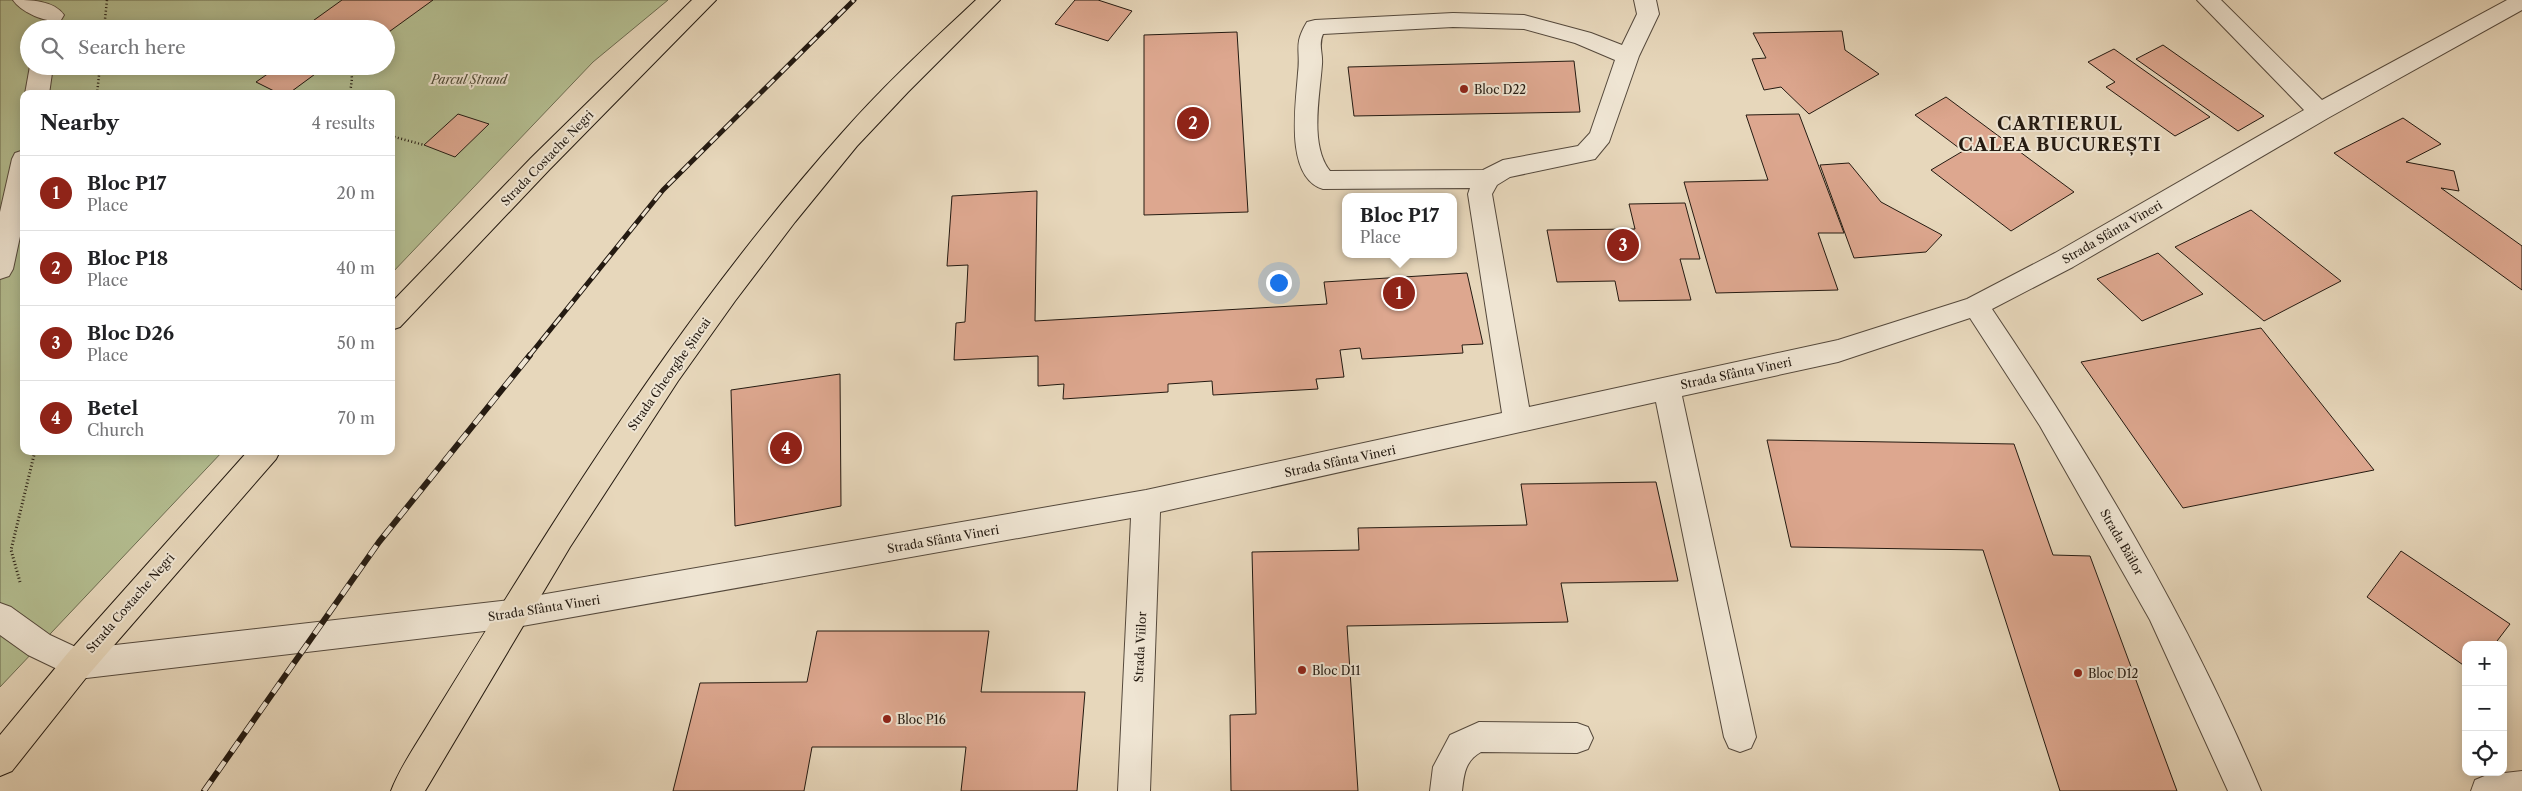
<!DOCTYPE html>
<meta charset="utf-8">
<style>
body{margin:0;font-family:"Libre Caslon Text",serif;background:#f2f2f2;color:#202124}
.controls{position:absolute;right:15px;bottom:15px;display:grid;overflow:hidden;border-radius:10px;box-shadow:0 2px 12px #0003}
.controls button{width:45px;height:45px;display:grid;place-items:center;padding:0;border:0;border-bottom:1px solid #e0e0e0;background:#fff;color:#202124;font:25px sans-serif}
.you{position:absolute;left:1278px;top:282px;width:18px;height:18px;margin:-12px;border:4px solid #fff;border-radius:50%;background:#1a73e8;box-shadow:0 0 0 8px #1a73e833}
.badge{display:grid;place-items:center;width:32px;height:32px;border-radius:50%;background:#8f2418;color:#fff;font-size:16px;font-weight:700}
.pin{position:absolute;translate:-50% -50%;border:2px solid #fff;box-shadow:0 1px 5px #0006}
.popup{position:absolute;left:1342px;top:193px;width:115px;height:65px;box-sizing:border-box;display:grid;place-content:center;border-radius:10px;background:#fff;filter:drop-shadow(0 1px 4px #0005);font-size:16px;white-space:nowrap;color:#757577}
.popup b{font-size:19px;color:#202124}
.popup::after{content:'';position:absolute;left:50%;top:100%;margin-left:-10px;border:10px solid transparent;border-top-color:#fff}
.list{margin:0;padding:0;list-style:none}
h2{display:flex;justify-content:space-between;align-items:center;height:65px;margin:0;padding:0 20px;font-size:21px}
h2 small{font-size:16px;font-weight:400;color:#757577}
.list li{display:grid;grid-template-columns:32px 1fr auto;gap:15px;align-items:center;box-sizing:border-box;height:75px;padding:0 20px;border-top:1px solid #e0e0e0}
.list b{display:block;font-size:19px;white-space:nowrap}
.list p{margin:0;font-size:16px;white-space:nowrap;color:#757577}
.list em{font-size:16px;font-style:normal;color:#757577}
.icon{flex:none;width:28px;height:28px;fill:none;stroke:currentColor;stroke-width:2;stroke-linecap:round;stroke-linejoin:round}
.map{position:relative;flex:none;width:2522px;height:791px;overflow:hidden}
.search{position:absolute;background:#fff;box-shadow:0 2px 12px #0003;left:20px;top:20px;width:375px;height:55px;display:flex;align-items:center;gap:12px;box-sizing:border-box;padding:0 18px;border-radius:28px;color:#757577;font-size:19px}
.panel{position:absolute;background:#fff;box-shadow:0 2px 12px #0003;left:20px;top:90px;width:375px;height:365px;border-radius:10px}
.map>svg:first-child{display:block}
.green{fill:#b4be91;stroke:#6c6c51;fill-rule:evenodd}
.building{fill:#dda78f;stroke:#241a11}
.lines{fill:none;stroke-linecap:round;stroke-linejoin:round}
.minor-casing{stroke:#55493c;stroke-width:2}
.major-casing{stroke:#241a11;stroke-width:2}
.path-far1{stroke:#241a11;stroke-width:2.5;stroke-dasharray:1 2.5;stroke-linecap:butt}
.path{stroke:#241a11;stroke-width:3;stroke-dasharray:1 2.5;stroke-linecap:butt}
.minor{fill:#efe5d3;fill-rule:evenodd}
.major{fill:#e7d7bb;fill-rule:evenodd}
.rail-far1-casing{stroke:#241a11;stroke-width:5}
.rail-casing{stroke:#241a11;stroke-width:6}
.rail-far1{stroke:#efe5d3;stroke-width:3;stroke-dasharray:10;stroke-linecap:butt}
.rail{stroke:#efe5d3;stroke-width:4.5;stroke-dasharray:12;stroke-linecap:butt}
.poi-dot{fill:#8f2418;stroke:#efe5d3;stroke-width:2}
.labels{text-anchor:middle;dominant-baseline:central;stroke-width:4;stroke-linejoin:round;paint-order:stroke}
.park-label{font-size:12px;font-style:italic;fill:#4f4b37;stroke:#efe5d3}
.poi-label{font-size:12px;fill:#241a11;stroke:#efe5d3;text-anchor:start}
.street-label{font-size:12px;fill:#241a11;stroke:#efe5d3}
.district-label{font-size:18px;font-weight:bold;letter-spacing:1px;fill:#241a11;stroke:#efe5d3}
</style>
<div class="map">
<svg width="2522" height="791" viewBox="0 0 2522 791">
<rect width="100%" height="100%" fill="#e7d7bb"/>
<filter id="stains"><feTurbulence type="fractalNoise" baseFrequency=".004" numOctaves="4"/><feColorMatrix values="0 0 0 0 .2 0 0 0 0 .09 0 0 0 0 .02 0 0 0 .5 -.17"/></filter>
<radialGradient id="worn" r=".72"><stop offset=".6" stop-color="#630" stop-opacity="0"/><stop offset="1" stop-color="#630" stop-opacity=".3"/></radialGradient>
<path class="green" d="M0,0H668L593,62L391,274V94H24V451H223L0,687ZM29,29H386V66H29Z"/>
<g class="building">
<polygon points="342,0 433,0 386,34 386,29 303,28"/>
<polygon points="1075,0 1098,0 1132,11 1108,41 1055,24"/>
<polygon points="1842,31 1845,50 1879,74 1809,114 1781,87 1764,90 1752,59 1766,58 1753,33"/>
<polygon points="1237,32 1248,212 1144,215 1144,35"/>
<polygon points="2163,45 2264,116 2238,131 2136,59"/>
<polygon points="2114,49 2210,117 2175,136 2106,87 2115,82 2088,62"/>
<polygon points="1574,61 1580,112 1354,116 1348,67"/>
<polygon points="279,66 326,66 288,94 280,94 256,82"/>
<polygon points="1946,97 2074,192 2011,231 1931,170 1963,151 1915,115"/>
<polygon points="458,114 489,124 455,157 424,145"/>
<polygon points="1799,114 1844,233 1818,233 1838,290 1716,293 1684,182 1768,180 1746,115"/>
<polygon points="2403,118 2441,144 2406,162 2454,171 2459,191 2441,188 2522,246 2522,290 2334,153"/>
<polygon points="1849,163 1881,202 1942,235 1926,252 1854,258 1820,165"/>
<polygon points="1037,191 1035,321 1327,304 1324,282 1467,273 1483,344 1462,345 1463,353 1362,359 1360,348 1340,350 1344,377 1316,379 1318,389 1213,395 1212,381 1168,384 1168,392 1063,399 1064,384 1038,386 1038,356 954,360 956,323 965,322 968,265 947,266 952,196"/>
<polygon points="1685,203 1700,259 1680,259 1691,300 1619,301 1615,281 1557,282 1547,230 1635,229 1629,204"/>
<polygon points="2251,210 2341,281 2264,321 2175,247"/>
<polygon points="2158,253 2203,294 2142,321 2097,279"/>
<polygon points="2261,328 2374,470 2183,508 2081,362"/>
<polygon points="840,374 841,506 735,526 731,390"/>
<polygon points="1767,440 2014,444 2053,555 2090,556 2177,791 2060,791 1983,550 1791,547"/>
<polygon points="1656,482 1678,581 1561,583 1568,622 1347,626 1358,791 1231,791 1230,715 1256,714 1252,552 1359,550 1358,528 1527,525 1521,484"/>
<polygon points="2401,551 2510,624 2494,645 2466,645 2466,667 2367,597"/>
<polygon points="817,631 989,631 981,692 1085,692 1077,791 961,791 966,747 812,747 804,791 673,791 700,683 807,682"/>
</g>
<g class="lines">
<g class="minor-casing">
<g id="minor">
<path d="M13,0C31,0 53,0 64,15L61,20C47,24 21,12 13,0Z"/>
<path d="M1634,0H1656L1659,14L1639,56L1609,142L1595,159L1510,177L1497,185L1492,194L1529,407L1838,340L1967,299L2055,253L2304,110L2197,0H2221L2322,100L2507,0H2522V10L2328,118L2073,267L1992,309C2095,462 2190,621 2261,791H2228L2150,620L2040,426L1970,318L1838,362L1682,396L1756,737L1751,748L1740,752L1729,748L1724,737L1656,402L1160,512L1150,791H1118L1131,518L511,628L78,679L28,655L0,635V603L11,607L50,635L80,649L511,600L1146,490L1502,413L1468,194L1470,188L1323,189C1284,177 1296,104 1298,73C1301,49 1293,45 1307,22L1315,20L1453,13L1524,15L1591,33L1622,45L1637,14ZM1453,27L1524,29L1575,43L1615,60L1590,133L1578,146L1503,160L1483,170L1330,171C1309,145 1320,95 1322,64C1323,53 1318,45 1323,34Z"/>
<polygon points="30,66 53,66 49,94 25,94"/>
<polygon points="24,150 24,218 13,269 9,276 0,279 0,212 12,159 15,153"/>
<path d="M1479,722L1577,723L1588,727L1593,738L1588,749L1577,753L1481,752C1465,761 1464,774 1462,791H1430L1433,767L1450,735Z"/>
<polygon points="2522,771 2522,791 2471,791 2475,780 2487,775"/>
</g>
</g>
<g class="major-casing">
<g id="major">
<polygon points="692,0 716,0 549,170 400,327 391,330 391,303 531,158"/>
<path d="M976,0H1000L908,92L857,146L795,222L735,301L678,381L570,547L425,791H391C401,765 418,742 432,718C459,674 486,630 513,587C612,428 717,273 842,133C883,86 930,43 976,0Z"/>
<polygon points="248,451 280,451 276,459 89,674 12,771 0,776 0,735 67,654"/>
</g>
</g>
<g class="path-far1">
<polyline points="104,29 107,0"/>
<polyline points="350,66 352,78 350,94"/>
<polyline points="97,94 100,66"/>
<polyline points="391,136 424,145"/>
</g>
<polyline class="path" points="20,582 11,550 35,451"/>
<use href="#minor" class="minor"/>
<use href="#major" class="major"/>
<g class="rail-far1-casing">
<polyline id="rail-far1" points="529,356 663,190 854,0"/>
</g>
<g class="rail-casing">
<polyline id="rail" points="204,791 379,542 530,355"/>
</g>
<use href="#rail-far1" class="rail-far1"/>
<use href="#rail" class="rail"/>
</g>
<g class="poi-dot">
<circle cx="1464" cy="89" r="5"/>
<circle cx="1302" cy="670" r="5"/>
<circle cx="2078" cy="673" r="5"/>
<circle cx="887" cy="719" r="5"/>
</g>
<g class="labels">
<g class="park-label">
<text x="469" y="79">Parcul Ștrand</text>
</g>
<g class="poi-label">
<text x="1474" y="89">Bloc D22</text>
<text x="1312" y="670">Bloc D11</text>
<text x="2088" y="673">Bloc D12</text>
<text x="897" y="719">Bloc P16</text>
</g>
<g class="street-label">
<text transform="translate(547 158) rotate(-46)">Strada Costache Negri</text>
<text transform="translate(2112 232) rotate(-30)">Strada Sfânta Vineri</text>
<text transform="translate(1736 373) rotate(-12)">Strada Sfânta Vineri</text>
<text transform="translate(669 374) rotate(-55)">Strada Gheorghe Șincai</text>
<text transform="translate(1340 461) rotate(-12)">Strada Sfânta Vineri</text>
<text transform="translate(943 539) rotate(-10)">Strada Sfânta Vineri</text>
<text transform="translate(2122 542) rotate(60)">Strada Băilor</text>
<text transform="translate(130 603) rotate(-49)">Strada Costache Negri</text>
<text transform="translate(544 608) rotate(-9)">Strada Sfânta Vineri</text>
<text transform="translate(1140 647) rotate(-87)">Strada Viilor</text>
</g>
<g class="district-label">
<text x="2060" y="124">CARTIERUL<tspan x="2060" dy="21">CALEA BUCUREȘTI</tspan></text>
</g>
</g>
<rect width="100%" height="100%" filter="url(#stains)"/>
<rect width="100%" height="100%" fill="url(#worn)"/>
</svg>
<div class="controls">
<button>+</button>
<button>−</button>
<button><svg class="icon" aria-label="locate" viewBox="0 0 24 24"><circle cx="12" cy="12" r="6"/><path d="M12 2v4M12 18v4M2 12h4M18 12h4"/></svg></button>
</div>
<div class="you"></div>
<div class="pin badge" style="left:1399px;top:293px">1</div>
<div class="popup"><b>Bloc P17</b>Place</div>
<div class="pin badge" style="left:1193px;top:123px">2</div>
<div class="pin badge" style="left:1623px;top:245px">3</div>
<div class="pin badge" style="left:786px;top:448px">4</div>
<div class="search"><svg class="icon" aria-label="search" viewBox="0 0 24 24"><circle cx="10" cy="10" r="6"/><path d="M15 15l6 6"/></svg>Search here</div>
<section class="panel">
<h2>Nearby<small>4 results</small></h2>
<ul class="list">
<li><span class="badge">1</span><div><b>Bloc P17</b><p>Place</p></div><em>20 m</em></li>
<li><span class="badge">2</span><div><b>Bloc P18</b><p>Place</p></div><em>40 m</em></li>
<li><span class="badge">3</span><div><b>Bloc D26</b><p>Place</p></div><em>50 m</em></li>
<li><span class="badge">4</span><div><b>Betel</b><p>Church</p></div><em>70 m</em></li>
</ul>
</section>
</div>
